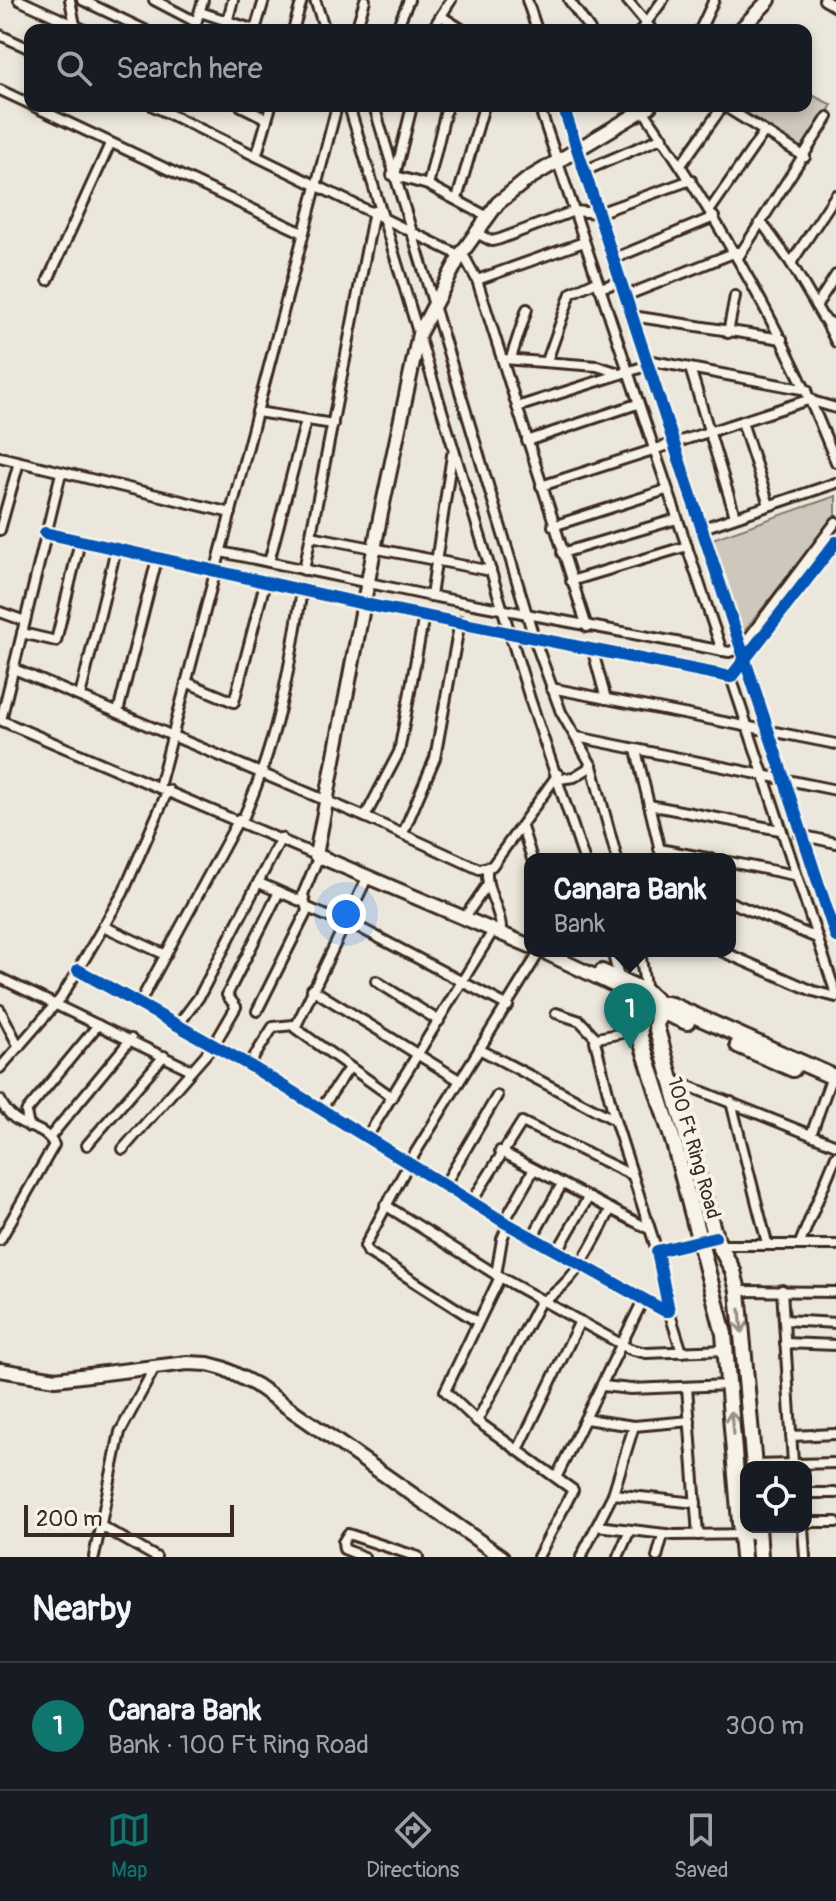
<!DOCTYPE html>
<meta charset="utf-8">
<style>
body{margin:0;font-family:Pangolin,sans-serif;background:#20242c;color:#f1f3f6}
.controls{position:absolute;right:24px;bottom:24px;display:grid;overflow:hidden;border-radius:16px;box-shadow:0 4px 12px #0003}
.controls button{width:72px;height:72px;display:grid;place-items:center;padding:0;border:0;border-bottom:2px solid #363941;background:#171b24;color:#f1f3f6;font:40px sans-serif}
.scale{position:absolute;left:24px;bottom:20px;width:210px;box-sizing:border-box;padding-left:8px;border:4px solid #3b2a1e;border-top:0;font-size:22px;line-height:28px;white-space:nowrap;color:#3b2a1e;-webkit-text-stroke:6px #f7f3e8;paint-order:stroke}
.you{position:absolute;left:346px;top:914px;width:28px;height:28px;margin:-20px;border:6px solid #fff;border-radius:50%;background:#1a73e8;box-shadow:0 0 0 12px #1a73e833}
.badge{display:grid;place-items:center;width:52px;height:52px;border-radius:50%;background:#0f766e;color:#fff;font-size:26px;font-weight:700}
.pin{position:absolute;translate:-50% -66px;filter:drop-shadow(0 2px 4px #0008)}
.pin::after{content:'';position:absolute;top:42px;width:28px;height:24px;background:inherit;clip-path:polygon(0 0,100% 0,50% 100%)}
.popup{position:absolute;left:524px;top:853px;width:212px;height:104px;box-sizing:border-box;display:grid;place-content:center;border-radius:16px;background:#171b24;filter:drop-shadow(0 2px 6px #0005);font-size:26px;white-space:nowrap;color:#9ea1a6}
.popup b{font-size:30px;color:#f1f3f6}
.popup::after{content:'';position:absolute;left:50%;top:100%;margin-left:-16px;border:16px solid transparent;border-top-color:#171b24}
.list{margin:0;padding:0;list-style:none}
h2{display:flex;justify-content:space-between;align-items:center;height:104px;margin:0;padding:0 32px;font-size:34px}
h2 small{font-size:26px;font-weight:400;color:#9ea1a6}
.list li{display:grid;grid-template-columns:52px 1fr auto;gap:24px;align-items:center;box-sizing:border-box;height:128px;padding:0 32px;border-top:2px solid #363941}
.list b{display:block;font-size:30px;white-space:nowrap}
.list p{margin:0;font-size:26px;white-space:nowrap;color:#9ea1a6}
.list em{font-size:26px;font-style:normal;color:#9ea1a6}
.icon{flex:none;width:44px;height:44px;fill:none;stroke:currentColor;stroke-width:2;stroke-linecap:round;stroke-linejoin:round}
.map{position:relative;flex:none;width:836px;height:1557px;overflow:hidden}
.search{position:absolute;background:#171b24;box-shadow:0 4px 12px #0003;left:24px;right:24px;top:24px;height:88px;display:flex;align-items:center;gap:20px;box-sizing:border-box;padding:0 28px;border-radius:16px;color:#9ea1a6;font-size:30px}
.sheet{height:232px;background:#171b24}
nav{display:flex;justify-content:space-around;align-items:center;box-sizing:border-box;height:112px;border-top:2px solid #363941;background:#171b24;font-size:22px;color:#9ea1a6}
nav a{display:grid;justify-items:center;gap:4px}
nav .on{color:#0f766e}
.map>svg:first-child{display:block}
.green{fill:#cec8bc;stroke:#84796d;stroke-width:2}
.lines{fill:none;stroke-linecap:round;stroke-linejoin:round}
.street-casing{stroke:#3b2a1e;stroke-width:14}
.secondary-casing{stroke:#3b2a1e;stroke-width:18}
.primary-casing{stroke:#3b2a1e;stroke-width:20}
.street{stroke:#f7f3e8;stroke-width:8}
.secondary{stroke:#f7f3e8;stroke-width:12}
.primary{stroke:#f7f3e8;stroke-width:14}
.cycleway-casing{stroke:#f7f3e8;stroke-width:17}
.cycleway{stroke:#0057b8;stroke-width:12}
.oneway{stroke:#998e83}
.labels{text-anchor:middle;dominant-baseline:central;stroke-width:8;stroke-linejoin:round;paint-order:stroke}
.street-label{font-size:20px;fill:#3b2a1e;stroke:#f7f3e8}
</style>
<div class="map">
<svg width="836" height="1557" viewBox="0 0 836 1557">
<rect width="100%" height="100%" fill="#ece7dc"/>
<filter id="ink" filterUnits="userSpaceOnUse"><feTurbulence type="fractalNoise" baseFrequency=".0125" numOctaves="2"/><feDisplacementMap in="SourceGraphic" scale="16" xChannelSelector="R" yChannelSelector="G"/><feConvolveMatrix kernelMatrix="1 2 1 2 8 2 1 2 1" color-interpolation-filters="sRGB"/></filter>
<g filter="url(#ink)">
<g class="green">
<polygon points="806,92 832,105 803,151 736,106 806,106"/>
<polygon points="836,496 836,515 743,633 712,539"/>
</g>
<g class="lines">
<g class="street-casing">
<g id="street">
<polyline points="19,0 85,30"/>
<polyline points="70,0 75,25"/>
<polyline points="82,0 145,30"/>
<polyline points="154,0 196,22"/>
<polyline points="315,0 325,30"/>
<polyline points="527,0 537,30"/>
<polyline points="569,0 590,30"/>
<polyline points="627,0 652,30"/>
<polyline points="824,0 836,7"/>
<polyline points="200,12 255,30"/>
<polyline points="441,16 463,30"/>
<polyline points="194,30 203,0"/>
<polyline points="225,30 233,0"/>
<polyline points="255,30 264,0"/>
<polyline points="293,30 302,0"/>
<polyline points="356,30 365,0"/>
<polyline points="396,30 409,0"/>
<polyline points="432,30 451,0"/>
<polyline points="641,30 663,0"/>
<polyline points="700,30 714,0"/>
<polyline points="0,35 30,49"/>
<polyline points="0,90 30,104"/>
<polyline points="33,106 303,233"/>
<polyline points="153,106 465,258 477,280 587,627"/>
<polyline points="241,106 267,119"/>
<polyline points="349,106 530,699 584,859"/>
<polyline points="374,106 535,641 561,712 592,766 617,859"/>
<polyline points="539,106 722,651"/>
<polyline points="563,106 836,937"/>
<polyline points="724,106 805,157"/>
<path d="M641,107C719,219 786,335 836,462"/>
<polyline points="257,154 271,106"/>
<polyline points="681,165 723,106"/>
<polyline points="584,171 663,137"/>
<polyline points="392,175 428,185 488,217"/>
<polyline points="395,175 412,106"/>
<polyline points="428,185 447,106"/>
<polyline points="457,199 484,106"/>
<polyline points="710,210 764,132"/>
<polyline points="762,223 791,263 823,318 836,326"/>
<polyline points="476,233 492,241 500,239 574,211 598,213 691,180"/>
<polyline points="739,256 828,117"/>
<polyline points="613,259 714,217"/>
<polyline points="791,263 836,195"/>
<polyline points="48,280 110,144"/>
<polyline points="477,280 584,242"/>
<polyline points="599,288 620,282"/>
<polyline points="625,296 736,252"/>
<polyline points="816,306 836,275"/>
<polyline points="632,316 782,339"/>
<polyline points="824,318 836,342"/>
<polyline points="728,333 735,296"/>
<polyline points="511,358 527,309"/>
<polyline points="503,359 597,366 616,372"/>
<polyline points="647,360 807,390"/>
<polyline points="547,361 571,293 597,281"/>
<polyline points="690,368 735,516"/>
<polyline points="812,401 836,408"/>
<polyline points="517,407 649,365"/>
<polyline points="257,412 333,424"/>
<polyline points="742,422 769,505"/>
<polyline points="527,441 637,404"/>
<polyline points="0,457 231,513"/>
<polyline points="541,486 811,399"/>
<polyline points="553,526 666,490"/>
<polyline points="703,528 836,483"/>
<polyline points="0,530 19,462"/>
<polyline points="45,533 364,604 731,677 836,542"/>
<polyline points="311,536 491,571"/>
<polyline points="221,552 431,596 729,652 741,648 836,522"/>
<polyline points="562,553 677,519"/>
<polyline points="269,562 306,420"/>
<polyline points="304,570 374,211"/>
<polyline points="571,581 687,546"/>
<polyline points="431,596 452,455"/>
<polyline points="0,612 25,621"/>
<polyline points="22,633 56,641 80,541"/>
<polyline points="592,648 606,699"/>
<polyline points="14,669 365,817 479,869 492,866 558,774"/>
<polyline points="731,677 836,994"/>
<polyline points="186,682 234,702 265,583"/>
<polyline points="551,688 836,744"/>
<polyline points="80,696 116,549"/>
<polyline points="118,712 157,559"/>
<polyline points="0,720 316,855"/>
<polyline points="1,720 61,473"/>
<polyline points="577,737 836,790"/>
<polyline points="636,750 662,859"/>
<polyline points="559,779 574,777 592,766"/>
<polyline points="159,787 337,106"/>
<polyline points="649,805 780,830"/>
<polyline points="365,817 399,752 424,615"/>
<path d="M242,821C277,743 289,673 302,590"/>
<polyline points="522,827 532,859"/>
<polyline points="403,833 435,758 460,621"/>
<polyline points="800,835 836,843"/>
<polyline points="659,849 712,859"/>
<polyline points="730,862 794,875"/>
<path d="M487,869C485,890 499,906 501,927"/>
<polyline points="367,878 295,1028 392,1097"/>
<polyline points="259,883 305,903"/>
<polyline points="730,902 817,938"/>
<polyline points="308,908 345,924"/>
<polyline points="467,914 487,885"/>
<polyline points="347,921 508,1006"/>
<polyline points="103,926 166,955"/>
<polyline points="612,951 620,981"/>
<polyline points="640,951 646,993"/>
<polyline points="721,951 813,991 836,997"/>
<polyline points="78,970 249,1065 504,1222 665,1311 669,1311 657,1251 715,1237"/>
<polyline points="0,978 189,1069"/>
<polyline points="376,981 439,1021"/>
<polyline points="312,989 459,1080"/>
<polyline points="139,1004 239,819"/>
<polyline points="0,1010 19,1047"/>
<polyline points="257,1011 307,911 303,894 318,858"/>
<polyline points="556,1013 580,1021 596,1038"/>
<polyline points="178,1025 199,997 281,838"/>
<polyline points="638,1030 597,1038 595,1041 615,1120 657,1251"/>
<polyline points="479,1049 615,1120"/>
<polyline points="249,1065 273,1027 294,1025"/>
<polyline points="0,1068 60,999 78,970 123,893 168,790"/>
<polyline points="671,1079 836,1145"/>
<path d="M0,1100C15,1132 43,1122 54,1145L0,1240"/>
<polyline points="731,1102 767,1243"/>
<polyline points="321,1109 349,1068"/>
<polyline points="29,1127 26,1112 98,1025"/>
<polyline points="811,1135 829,1084"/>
<polyline points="50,1137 131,1039"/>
<polyline points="367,1137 493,931"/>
<polyline points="87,1145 164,1056"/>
<polyline points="123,1149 214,1045 236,1007 227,995 279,892"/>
<polyline points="500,1151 649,1229"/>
<polyline points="444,1186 497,1096"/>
<polyline points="471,1203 522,1122 632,1175"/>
<polyline points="385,1205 500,1277 630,1349 646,1353 726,1350"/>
<polyline points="504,1222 534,1169"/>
<polyline points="532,1238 562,1184"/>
<polyline points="800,1243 836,1156"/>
<polyline points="720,1245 836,1245"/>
<polyline points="557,1252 588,1198"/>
<polyline points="496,1275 502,1239 508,1225"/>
<polyline points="500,1277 445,1391 477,1421 573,1490 538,1557"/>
<polyline points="782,1290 793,1463"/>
<polyline points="738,1291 836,1292"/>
<path d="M543,1301C578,1280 592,1244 611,1209"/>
<polyline points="669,1311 682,1352"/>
<polyline points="784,1320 836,1323"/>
<polyline points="476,1321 368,1252 365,1246 409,1163 540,951"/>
<polyline points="785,1343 836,1345"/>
<polyline points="603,1386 631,1389 729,1385"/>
<polyline points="687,1387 698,1535"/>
<polyline points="585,1419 634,1426 690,1421"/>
<polyline points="477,1421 541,1300"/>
<polyline points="791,1436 836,1434"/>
<polyline points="518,1450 580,1321"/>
<polyline points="754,1465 836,1463"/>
<polyline points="557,1476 643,1300"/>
<polyline points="806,1493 836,1493"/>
<polyline points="613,1494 696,1503"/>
<polyline points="806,1522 836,1522"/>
<polyline points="101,1526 156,1557"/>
<polyline points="597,1526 674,1535 758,1534"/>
<polyline points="803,1527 805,1557"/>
<polyline points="94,1557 120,1432 155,1367"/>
<polyline points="364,1557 344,1549 343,1542 348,1534 418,1557"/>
<polyline points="581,1557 613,1494 634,1426"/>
<polyline points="618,1557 630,1530"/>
<polyline points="657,1557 663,1535"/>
</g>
</g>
<g class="secondary-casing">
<g id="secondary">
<polyline points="740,30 769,0"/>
<polyline points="316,855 380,518 419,334 461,254 498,203 528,179 650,106"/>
<polyline points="316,855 530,946"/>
<polyline points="542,951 628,992 653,1012"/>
<polyline points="602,971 647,991 665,1008"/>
<polyline points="0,1370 56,1379 187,1363 208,1364 223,1368 256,1385 502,1557"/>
</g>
</g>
<g class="primary-casing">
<g id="primary">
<polyline points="687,1022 665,1013 658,1017 656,1026 715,1237 733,1271 738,1291 754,1467"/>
<polyline points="738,1045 793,1069"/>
<polyline points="758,1527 760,1557"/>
<path d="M743,1557L724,1334L675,1147L640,1037L639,1016C647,1003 658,1002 671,1005L836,1078"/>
</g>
</g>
<use href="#street" class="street"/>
<use href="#secondary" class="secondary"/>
<use href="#primary" class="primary"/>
<g class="cycleway-casing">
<g id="cycleway">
<polyline points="563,106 836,937"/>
<polyline points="45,533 364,604 731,677 836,542"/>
<polyline points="78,970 249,1065 504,1222 665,1311 669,1311 657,1251 715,1237"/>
</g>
</g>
<use href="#cycleway" class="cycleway"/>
</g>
<defs><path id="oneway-shaft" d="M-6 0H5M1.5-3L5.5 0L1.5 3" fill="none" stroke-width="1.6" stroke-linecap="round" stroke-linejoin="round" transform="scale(2)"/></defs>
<g class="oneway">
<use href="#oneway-shaft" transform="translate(741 1321) rotate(85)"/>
<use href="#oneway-shaft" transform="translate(732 1423) rotate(-95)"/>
</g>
</g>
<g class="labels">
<g class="street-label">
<text transform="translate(694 1148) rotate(74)">100 Ft Ring Road</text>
</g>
</g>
</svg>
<div class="controls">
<button><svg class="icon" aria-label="locate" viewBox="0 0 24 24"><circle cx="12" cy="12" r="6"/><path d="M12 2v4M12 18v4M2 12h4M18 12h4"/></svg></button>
</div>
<div class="scale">200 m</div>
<div class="you"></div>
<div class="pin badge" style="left:630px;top:1049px">1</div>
<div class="popup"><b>Canara Bank</b>Bank</div>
<div class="search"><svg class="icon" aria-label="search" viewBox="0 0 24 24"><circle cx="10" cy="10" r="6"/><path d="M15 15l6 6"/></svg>Search here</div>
</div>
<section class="sheet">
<h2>Nearby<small></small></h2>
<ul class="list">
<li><span class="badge">1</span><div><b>Canara Bank</b><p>Bank · 100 Ft Ring Road</p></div><em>300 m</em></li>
</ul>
</section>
<nav>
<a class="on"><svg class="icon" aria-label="map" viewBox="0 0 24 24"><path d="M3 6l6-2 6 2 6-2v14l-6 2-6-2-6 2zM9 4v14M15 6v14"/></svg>Map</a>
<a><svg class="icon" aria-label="directions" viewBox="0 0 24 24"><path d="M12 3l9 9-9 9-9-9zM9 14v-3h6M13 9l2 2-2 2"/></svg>Directions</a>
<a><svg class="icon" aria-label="saved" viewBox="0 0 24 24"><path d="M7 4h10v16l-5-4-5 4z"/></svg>Saved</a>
</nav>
